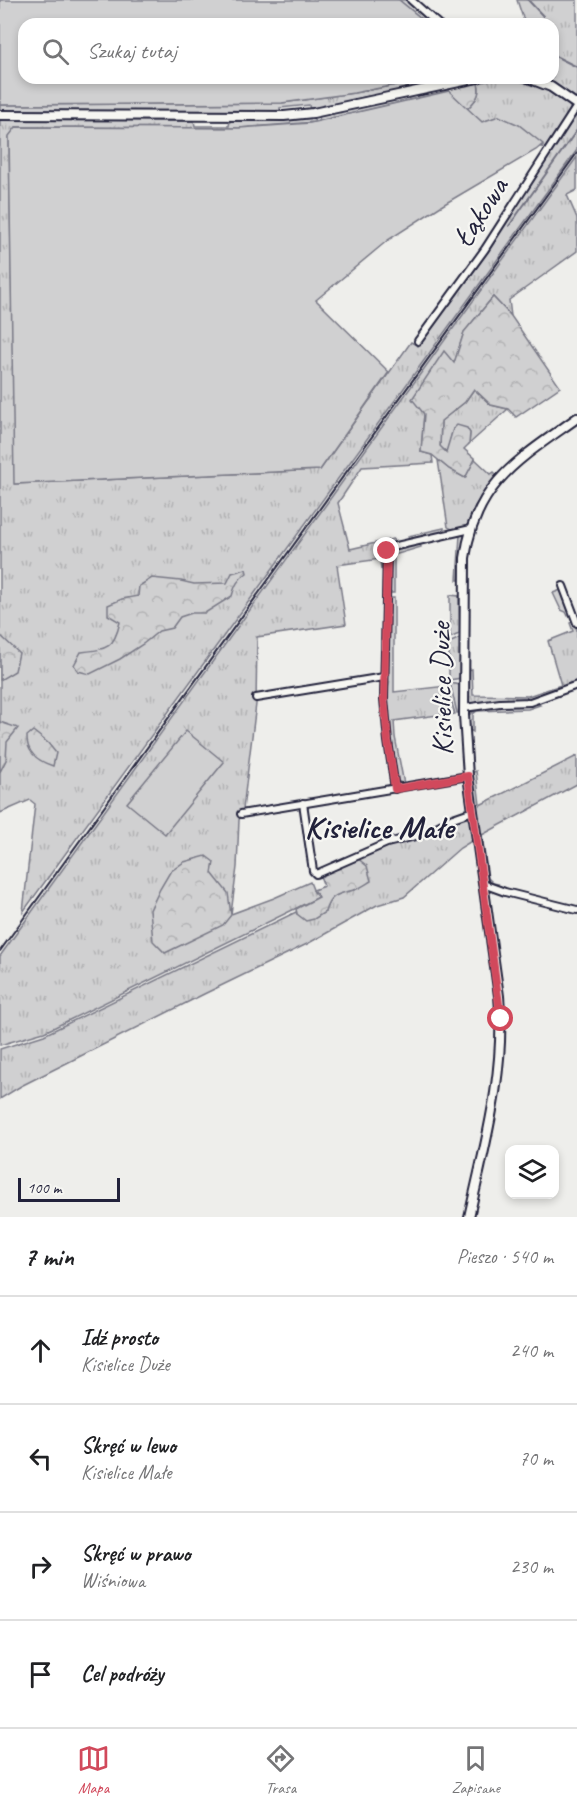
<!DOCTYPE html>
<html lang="pl">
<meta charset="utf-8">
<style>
body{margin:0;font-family:Caveat,sans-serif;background:#f6f6f6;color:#202124}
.controls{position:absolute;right:18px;bottom:18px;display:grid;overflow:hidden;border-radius:12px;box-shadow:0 3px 9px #0003}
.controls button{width:54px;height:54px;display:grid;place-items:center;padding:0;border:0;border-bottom:2px solid #e0e0e0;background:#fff;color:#202124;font:30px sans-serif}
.scale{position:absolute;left:18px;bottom:15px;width:102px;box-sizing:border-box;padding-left:6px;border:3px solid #22223b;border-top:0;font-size:16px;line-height:21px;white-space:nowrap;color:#22223b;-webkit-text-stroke:4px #f6f6f2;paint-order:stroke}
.stop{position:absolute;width:18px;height:18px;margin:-14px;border:4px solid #d1495b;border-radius:50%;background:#fff}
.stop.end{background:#d1495b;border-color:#fff;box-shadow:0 2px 6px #0008}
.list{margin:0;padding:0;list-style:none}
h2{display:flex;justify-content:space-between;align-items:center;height:78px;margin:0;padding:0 24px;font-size:26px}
h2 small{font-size:20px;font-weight:400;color:#757577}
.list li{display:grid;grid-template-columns:39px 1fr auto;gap:18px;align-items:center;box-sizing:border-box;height:108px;padding:0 24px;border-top:2px solid #e0e0e0}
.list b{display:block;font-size:22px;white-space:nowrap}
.list p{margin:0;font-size:20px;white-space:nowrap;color:#757577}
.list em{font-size:20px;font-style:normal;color:#757577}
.icon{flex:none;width:33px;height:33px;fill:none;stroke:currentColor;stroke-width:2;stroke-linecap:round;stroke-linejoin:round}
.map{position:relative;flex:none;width:577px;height:1217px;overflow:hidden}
.search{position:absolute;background:#fff;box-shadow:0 3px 9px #0003;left:18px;right:18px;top:18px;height:66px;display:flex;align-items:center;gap:15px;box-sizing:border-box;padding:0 21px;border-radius:18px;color:#757577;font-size:22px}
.sheet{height:510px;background:#fff}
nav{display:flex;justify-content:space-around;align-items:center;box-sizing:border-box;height:84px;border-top:2px solid #e0e0e0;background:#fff;font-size:16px;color:#757577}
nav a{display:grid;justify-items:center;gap:3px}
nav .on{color:#d1495b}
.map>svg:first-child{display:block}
.grass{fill:url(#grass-tufts);stroke:#797986;stroke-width:1.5}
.forest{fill:url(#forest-crowns);stroke:#797986;stroke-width:1.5}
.garden{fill:#d0d0d1;stroke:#797986;stroke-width:1.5}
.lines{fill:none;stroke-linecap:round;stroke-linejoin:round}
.stream{stroke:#727281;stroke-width:2}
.minor-casing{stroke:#22223b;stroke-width:10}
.tertiary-casing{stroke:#22223b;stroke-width:12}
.minor{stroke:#f6f6f2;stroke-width:6}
.tertiary{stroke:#f6f6f2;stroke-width:8}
.rail{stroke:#22223b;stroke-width:2}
.route{stroke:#d1495b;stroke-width:8}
.labels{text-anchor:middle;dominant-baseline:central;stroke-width:4.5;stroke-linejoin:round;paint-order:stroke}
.street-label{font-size:30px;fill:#22223b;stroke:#f6f6f2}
.neighbourhood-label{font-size:32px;font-weight:bold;fill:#22223b;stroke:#f6f6f2}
</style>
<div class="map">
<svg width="577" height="1217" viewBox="0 0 577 1217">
<defs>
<pattern id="grass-tufts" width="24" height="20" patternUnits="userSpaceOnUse" patternTransform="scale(1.5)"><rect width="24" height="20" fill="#d0d0d1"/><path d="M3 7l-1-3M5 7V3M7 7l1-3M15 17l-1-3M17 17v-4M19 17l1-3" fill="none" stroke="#b2b2b4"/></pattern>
<pattern id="forest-crowns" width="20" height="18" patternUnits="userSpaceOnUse" patternTransform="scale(1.5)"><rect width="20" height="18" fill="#d0d0d1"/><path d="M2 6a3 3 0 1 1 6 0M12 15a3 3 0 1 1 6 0" fill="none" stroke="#b2b2b4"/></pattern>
</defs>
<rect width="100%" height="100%" fill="#eeeeeb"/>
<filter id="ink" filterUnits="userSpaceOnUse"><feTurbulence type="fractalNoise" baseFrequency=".0167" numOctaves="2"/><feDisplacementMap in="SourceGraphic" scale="12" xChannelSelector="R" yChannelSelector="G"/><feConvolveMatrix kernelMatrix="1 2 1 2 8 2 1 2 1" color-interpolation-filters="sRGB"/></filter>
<g filter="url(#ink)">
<g class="grass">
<polygon points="399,0 406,0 433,24 428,24"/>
<polygon points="517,0 577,0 577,99 557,86 540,78 553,78 553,24 525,24"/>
<polygon points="432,78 465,78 310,111 309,105 280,108 280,113 0,112 0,105 282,103 354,93"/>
<path d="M499,78C519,80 565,88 571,110L546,148L541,147L543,145L499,116L482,122L467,109C476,100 481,95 478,83Z"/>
<polygon points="577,114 577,150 23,912 35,804 30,800 0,813 0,119 194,121 195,126 229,126 230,121 311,118 313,118 315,122 239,128 16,127 9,137 15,484 320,470 411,342 418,346 489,249 572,119"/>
<path d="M577,157V190L567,195L577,218V251L509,300L511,316L493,297L464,332L454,364L444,352L424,414L421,452L432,455L433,463L362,467L338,503L350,549L393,539L394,544C379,547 385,559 381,570L380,559L337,565L346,624L257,637L256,704L243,809L239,820L237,867L231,914L274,898L310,882L314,892L319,897L55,1027L44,1032L0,1045V956Z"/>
<polygon points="474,389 491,405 508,409 469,444 470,433 453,429 447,452 440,447 441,421 465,402"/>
<path d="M475,459L491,474L494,472L497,475L475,506L467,525C461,529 454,531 448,527L438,460L449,469L465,478Z"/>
<polygon points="444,528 444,533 409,540 408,536"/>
<polygon points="460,535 464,535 465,537 461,552 459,580 457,580"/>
<path d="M420,543L421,547L394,555V593H388L389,559C395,547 408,547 420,543Z"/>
<polygon points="561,590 571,613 568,616 566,612 561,610 553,593"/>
<polygon points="450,595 459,596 460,630 459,634 450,638"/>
<path d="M388,598H394V692L447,686L455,714L449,715L446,722L445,714L394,721L395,737L404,784L397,781C383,720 387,659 388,598Z"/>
<polygon points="574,622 577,630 577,682 531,699 470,703 467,697 467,670 472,669 473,695 528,696 561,685 548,641 573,631 570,623"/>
<polygon points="460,638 461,678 449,680 449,643"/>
<polygon points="450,683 461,685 460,713 457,713"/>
<path d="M537,703L540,705L528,709L477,711L473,714V732L468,729V716C482,700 518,706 537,703Z"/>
<polygon points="577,756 577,784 482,835 488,878 493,883 498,884 497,885 491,884 486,878 471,773 476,771 480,805"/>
<path d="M462,818H467L472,823L473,840L460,848L404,897L377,905L307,944L204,994L21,1086L0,1099V1049L44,1035L296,912L297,914L325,912C328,897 340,891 355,890L357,858L405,839L436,836Z"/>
</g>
<g class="forest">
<path d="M478,83C481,95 476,100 467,109L449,91L318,121L320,116Z"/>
<polygon points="493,297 511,316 560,387 516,417 508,409 491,405 474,389 465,402 441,421 440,446 446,452 453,429 457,425 467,428 470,433 469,444 464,449 475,459 465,478 449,469 432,455 421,452 424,414 412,399 444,351 454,363 464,332"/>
<path d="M246,569L247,573C238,579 235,585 232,596L205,613H192L180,617L172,628L159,631L143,644L120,659L90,674L78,671L74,665L81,652C107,649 114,649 120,622L108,615V605L122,599L138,596L139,586L152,578L181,581L194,584L227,583L232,573Z"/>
<polygon points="0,635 19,653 15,671 0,680"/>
<polygon points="0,722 18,728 7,742 6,760 0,772"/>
<path d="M33,731L48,743L56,753L53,766C38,761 26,753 27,736Z"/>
<polygon points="206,856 214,862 212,873 228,893 231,915 223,925 165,953 153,941 150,910 160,889 170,872 184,862"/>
<path d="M357,858L367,866L371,881C366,884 359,889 354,890C338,894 329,895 325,912L314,919L306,921L297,914L296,909L319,897L313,890L324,886L320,876Z"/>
</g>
<g class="garden">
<polygon points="0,0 399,0 428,24 24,24 24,78 432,78 354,93 282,103 0,105"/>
<polygon points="449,91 482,122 499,116 519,125 543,144 536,150 441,206 388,240 316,300 389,372 320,470 14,484 9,136 16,127 239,128 310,123"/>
<polygon points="186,731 224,762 165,834 127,803"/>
</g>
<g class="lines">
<g class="stream">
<polyline points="528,0 543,16 542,24"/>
<polyline points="553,55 577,67"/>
<polyline points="509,226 577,130"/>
</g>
<g class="minor-casing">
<g id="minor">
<polyline points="411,0 438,24"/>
<polyline points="418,341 485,249 577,106"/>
<polyline points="563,586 577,623"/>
<polyline points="256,698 384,677"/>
<polyline points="464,708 500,703 530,702 577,685"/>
<polyline points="395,789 388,741 384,699 387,551 392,547 471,529"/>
<polyline points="303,803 313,871 316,874 387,843 424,834 453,818 473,811"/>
<polyline points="241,814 468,776"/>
<polyline points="483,884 505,892 577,910"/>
</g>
</g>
<g class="tertiary-casing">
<g id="tertiary">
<polyline points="528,78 551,87 577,105"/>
<polyline points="0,115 284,116 313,113 478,78"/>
<path d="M469,1217C485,1144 506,1071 499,996L468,776L464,715L465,558C475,483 521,458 577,418"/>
</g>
</g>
<use href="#minor" class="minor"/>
<use href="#tertiary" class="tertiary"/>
<polyline class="rail" points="0,951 577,153"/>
</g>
</g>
<g class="lines" filter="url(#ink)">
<polyline class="route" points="387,551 384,699 388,741 395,789 468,776 501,1019"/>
</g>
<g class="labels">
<g class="street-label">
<text transform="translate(480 212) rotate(-57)">Łąkowa</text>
<text transform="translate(441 689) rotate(-91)">Kisielice Duże</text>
</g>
<g class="neighbourhood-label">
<text x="379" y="827">Kisielice Małe</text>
</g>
</g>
</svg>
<div class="controls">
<button><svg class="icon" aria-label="layers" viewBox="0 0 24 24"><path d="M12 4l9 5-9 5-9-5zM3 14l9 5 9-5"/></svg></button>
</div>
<div class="scale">100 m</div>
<div class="stop" style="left:501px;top:1019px"></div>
<div class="stop end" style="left:387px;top:551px"></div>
<div class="search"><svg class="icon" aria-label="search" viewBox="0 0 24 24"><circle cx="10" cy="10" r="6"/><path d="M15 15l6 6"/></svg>Szukaj tutaj</div>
</div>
<section class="sheet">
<h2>7 min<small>Pieszo · 540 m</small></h2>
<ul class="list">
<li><svg class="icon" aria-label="ahead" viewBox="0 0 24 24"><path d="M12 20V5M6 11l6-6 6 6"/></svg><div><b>Idź prosto</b><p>Kisielice Duże</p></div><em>240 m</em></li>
<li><svg class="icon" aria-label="left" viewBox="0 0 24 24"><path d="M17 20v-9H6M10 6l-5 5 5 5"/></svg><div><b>Skręć w lewo</b><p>Kisielice Małe</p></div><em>70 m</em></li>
<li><svg class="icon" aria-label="right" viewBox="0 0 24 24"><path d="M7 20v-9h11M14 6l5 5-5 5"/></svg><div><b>Skręć w prawo</b><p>Wiśniowa</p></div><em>230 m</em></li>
<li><svg class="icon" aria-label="arrive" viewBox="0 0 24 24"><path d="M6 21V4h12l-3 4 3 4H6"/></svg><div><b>Cel podróży</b></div></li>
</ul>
</section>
<nav>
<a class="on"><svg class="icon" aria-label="map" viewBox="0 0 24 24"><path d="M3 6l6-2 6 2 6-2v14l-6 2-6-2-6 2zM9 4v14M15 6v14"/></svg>Mapa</a>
<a><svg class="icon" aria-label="directions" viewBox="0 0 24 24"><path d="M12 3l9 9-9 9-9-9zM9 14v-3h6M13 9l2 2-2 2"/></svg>Trasa</a>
<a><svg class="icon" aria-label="saved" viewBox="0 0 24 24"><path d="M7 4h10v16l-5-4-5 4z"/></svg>Zapisane</a>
</nav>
